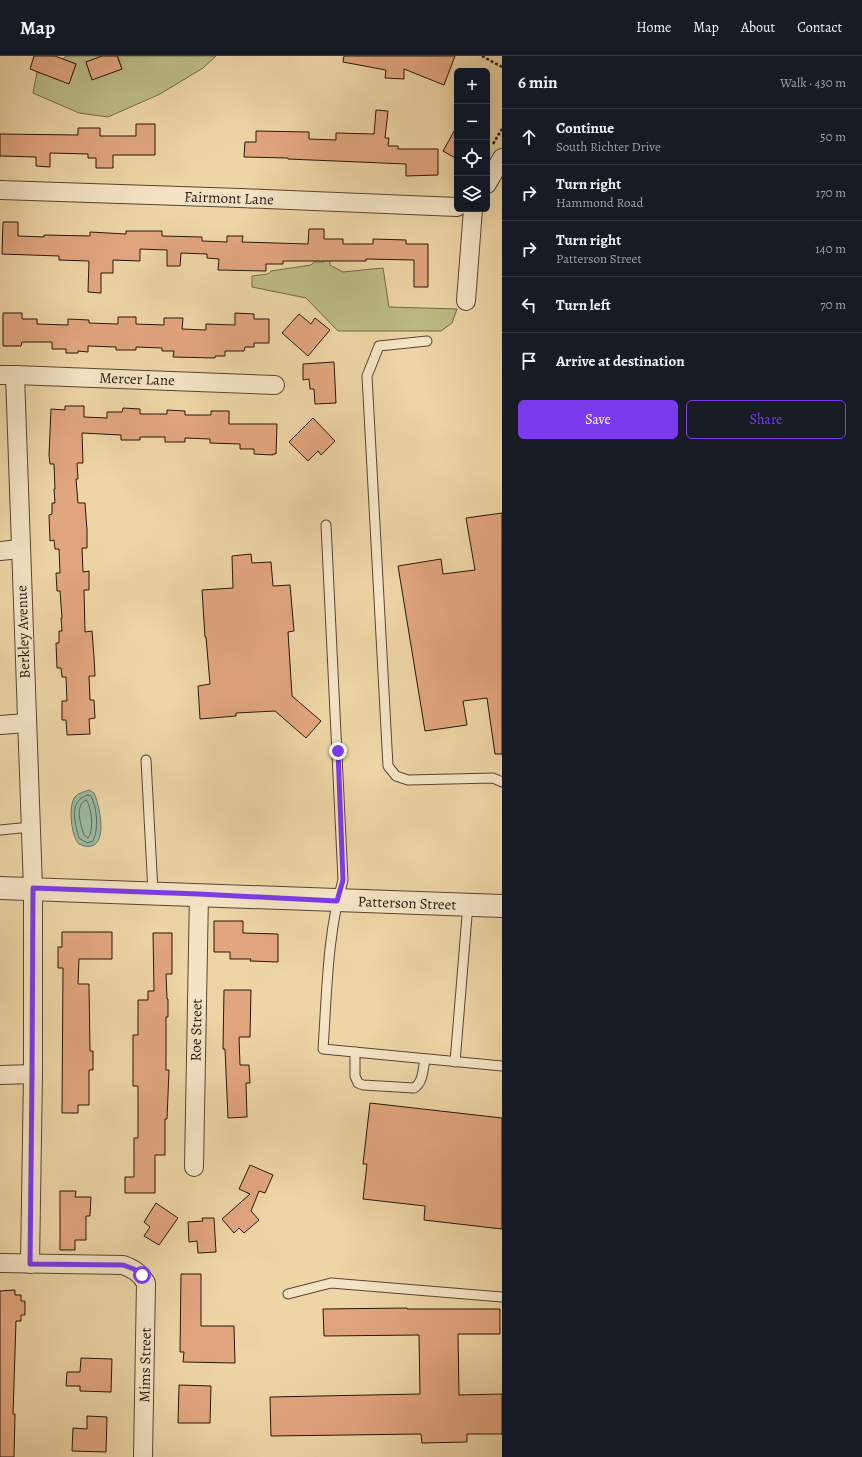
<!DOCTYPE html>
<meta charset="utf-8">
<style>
body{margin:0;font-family:Alegreya,serif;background:#242831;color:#f1f3f6}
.controls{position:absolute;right:12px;top:12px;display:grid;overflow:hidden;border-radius:6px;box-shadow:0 4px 16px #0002}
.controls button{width:36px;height:36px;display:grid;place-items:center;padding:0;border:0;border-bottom:1px solid #363941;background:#171b24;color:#f1f3f6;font:20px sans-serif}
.stop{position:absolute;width:12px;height:12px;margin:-9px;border:3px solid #7c3aed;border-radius:50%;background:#fff}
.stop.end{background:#7c3aed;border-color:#fff;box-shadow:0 1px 4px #0008}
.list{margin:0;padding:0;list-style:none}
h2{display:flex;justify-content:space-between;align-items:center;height:52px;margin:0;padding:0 16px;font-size:17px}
h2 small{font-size:13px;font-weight:400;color:#9ea1a6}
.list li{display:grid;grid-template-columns:26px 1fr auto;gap:12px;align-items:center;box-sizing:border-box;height:56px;padding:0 16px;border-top:1px solid #363941}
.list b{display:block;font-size:15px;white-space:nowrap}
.list p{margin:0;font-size:13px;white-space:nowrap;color:#9ea1a6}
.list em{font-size:13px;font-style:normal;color:#9ea1a6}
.actions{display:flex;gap:8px;padding:12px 16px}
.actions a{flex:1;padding:9px 0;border:1px solid #7c3aed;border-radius:6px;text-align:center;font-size:14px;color:#7c3aed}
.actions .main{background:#7c3aed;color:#fff}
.icon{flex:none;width:22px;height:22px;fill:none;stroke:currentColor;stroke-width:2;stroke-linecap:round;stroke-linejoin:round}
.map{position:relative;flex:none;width:502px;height:1401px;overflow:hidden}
header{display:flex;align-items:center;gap:24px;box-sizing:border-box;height:56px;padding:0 20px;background:#171b24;border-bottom:1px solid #363941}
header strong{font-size:19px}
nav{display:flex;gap:22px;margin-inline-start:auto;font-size:14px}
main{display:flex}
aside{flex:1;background:#171b24}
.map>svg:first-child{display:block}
.green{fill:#bcbc84;stroke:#726848}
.water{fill:#9bb9a2;stroke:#6d7766}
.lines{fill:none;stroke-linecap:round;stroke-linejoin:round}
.shore{stroke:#626756;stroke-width:1}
.building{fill:#e2a67f;stroke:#29150b}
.service-casing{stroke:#5a4532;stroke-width:11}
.minor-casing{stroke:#5a4532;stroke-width:20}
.tertiary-casing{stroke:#5a4532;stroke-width:24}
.path{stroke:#29150b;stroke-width:2.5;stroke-dasharray:3 2;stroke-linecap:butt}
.service{stroke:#f4e4c5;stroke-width:9}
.minor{stroke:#f4e4c5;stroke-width:18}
.tertiary{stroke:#f4e4c5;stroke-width:22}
.route{stroke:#7c3aed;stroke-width:5}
.labels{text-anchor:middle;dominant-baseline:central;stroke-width:3;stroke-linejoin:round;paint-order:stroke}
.street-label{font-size:15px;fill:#29150b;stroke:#f4e4c5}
</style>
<header>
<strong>Map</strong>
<nav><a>Home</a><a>Map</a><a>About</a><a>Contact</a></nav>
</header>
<main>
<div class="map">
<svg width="502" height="1401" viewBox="0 0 502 1401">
<rect width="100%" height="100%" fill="#eed5a6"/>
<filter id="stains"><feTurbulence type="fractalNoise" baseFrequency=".005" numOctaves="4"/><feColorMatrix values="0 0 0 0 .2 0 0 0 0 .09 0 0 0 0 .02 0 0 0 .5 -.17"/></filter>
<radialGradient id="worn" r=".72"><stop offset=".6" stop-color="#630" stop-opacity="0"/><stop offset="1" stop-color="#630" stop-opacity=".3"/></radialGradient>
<g class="green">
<polygon points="66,0 102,0 86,6 92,23 122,13 118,0 216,0 203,12 160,38 108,61 79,57 33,37 37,16 69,27 76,8 63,3"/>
<polygon points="329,196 330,209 343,216 383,212 389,251 457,253 452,267 441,275 338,275 306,242 252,231 252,220 268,218 271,215 311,209 314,206 324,206 325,197"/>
</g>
<path class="water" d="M89,734L94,737C99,747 108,787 91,790C87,791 83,790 79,788C71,781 68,749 75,741C78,737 84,736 89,734Z"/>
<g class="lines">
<g class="shore">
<path d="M88,739L91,740C97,752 99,772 93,785L87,787L79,782C75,767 68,744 88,739Z"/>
<path d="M86,744C92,749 94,777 88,782L84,779C81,770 74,749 86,744Z"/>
</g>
</g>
<g class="building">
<polygon points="34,0 55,0 76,8 69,28 30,13"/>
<polygon points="102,0 117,0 122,13 92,24 86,6"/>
<polygon points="344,0 455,0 444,29 404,13 404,23 385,22 386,14 343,6"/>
<polygon points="376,54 388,55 385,82 389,82 388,90 398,90 398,93 438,93 438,119 406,120 406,108 288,103 288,102 244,101 245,86 256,86 256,75 309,76 309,83 336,84 336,77 374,78"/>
<polygon points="136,68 155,68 155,99 113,99 113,112 96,112 96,102 88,102 88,98 50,97 50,111 36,110 36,101 0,100 0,78 78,79 78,72 100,72 100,80 136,80"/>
<polygon points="457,70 457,103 443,95"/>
<polygon points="3,166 18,166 18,180 44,181 44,179 90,180 90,176 126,178 126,175 162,175 162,180 202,181 202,185 227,186 227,180 243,180 242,186 308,188 309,173 324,173 324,183 343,183 343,188 373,188 373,183 406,184 406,188 428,188 428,231 414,231 414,204 366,203 366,205 283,205 283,208 266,208 266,215 218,214 219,203 207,202 207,198 181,197 180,210 167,210 167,194 140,193 140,205 113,204 113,217 101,217 101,237 88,236 89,205 59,204 59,200 2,198"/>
<polygon points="3,257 22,257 22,263 37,263 37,268 68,269 68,263 89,264 89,267 118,268 118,261 136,261 136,268 164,269 164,262 183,262 182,273 206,274 206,268 235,269 235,257 254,258 254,263 269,263 269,287 254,287 254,291 245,291 244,295 225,295 225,300 215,300 215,302 173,301 174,295 162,295 162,292 136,291 136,294 116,294 116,291 88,290 88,296 78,295 78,297 66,297 66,293 52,293 52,286 22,286 21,290 3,290"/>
<polygon points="299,258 311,268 315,262 330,274 308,300 282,277"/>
<polygon points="334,306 336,347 315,348 314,333 310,333 309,323 303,324 303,308"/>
<polygon points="65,350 84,350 84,361 107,362 107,356 122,356 123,352 140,353 140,358 167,358 167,354 185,355 185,359 211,359 211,355 229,355 229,368 277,368 276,398 273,398 273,399 254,398 254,393 240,393 240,388 210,387 210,383 185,382 185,386 165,386 165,381 140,381 140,384 121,384 121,379 82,377 83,407 77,407 78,423 76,423 78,447 85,447 87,474 87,492 82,492 83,516 89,515 89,534 84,534 85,576 92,575 94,601 95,620 89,620 90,644 94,644 95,662 89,663 90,678 67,679 66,664 62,664 62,645 67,645 66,621 62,621 61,612 57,612 56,587 59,587 59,575 62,575 61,562 62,562 60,535 57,535 56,517 60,517 59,493 55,493 54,484 50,485 49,459 52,458 52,447 55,447 54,433 55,433 54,408 50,408 49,399 51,353 65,354"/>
<polygon points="313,362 335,385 321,399 318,395 308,405 289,386"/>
<polygon points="502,457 502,698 495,698 487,642 463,645 467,669 425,675 398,510 441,503 443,518 475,514 466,462"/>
<polygon points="251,498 252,507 271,506 273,530 290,529 294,575 288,576 292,640 321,665 306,682 275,655 236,657 236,660 200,663 198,630 210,628 206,581 205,581 202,534 233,532 232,500"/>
<polygon points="214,865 243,865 243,877 278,878 278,906 250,905 251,903 230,903 230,896 214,896"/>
<polygon points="62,876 112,876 112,903 79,903 78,928 89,928 90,995 93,995 93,1014 89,1014 89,1049 78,1049 78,1057 62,1057 63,912 58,912 58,891 62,891"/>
<polygon points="153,877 172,877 172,918 166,918 167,943 168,943 168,961 166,961 166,1014 169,1014 167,1063 165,1063 165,1099 155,1099 155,1137 125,1137 125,1121 134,1121 134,1082 138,1082 138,1030 133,1030 133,979 138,979 138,944 148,944 148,935 154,935"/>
<polygon points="224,934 251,934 250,981 239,981 240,1009 249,1009 250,1027 246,1027 247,1061 228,1062 225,993 223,993"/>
<polygon points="370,1047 502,1062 502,1173 424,1164 425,1150 363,1143 367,1108 363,1108"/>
<polygon points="250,1109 273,1119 265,1137 259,1135 251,1155 259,1164 244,1177 239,1172 234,1177 222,1163 250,1138 239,1133"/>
<polygon points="60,1135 76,1135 75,1141 91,1141 90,1160 86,1160 86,1184 75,1184 75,1194 60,1194"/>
<polygon points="156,1147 178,1162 159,1189 144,1180 150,1171 144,1166"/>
<polygon points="202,1162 214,1162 216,1196 198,1197 197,1185 189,1186 188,1166 203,1165"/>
<polygon points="181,1218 201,1218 201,1270 234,1270 235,1307 183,1306 184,1296 180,1296"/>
<polygon points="15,1234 15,1239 21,1239 21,1245 25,1245 25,1259 21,1259 21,1265 16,1265 13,1358 15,1358 14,1401 0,1401 0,1235"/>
<polygon points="407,1252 407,1253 500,1253 500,1278 458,1278 459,1339 502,1338 502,1378 467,1378 467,1386 422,1387 421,1378 271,1380 270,1341 420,1338 419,1279 324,1280 323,1253"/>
<polygon points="81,1302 112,1303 111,1336 80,1335 80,1330 66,1330 67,1316 80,1316"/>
<polygon points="179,1329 211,1330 210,1367 178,1367"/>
<polygon points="87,1360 107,1361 106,1396 72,1395 73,1372 87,1373"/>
</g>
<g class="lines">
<g class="service-casing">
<g id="service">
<polyline points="427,285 379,290 367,320 388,710 396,720 408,724 493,722 502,726"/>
<path d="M326,469L343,824C327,879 327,937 323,993L502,1010"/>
<polyline points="146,704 153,836"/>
<polyline points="0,774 31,771"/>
<path d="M355,996V1020L358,1027L363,1029L414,1032C423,1027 423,1013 425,1003"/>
<polyline points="455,1006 468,848"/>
<polyline points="288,1238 331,1227 502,1241"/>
</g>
</g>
<g class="minor-casing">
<g id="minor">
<polyline points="487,128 502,102"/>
<polyline points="0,134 240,142 457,151"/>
<polyline points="466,245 473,153"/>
<polyline points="0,319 15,319 275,329"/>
<polyline points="15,319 33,832 33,1018 30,1208"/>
<polyline points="0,495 20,493"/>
<polyline points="0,669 27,667"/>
<polyline points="0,1019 33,1018"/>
<polyline points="194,1111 199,838"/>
<path d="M0,1207L123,1209C134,1213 140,1217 146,1227L143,1401"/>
</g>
</g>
<g class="tertiary-casing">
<polyline id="tertiary" points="0,832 502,850"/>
</g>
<g class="path">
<polyline points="482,0 502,11"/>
<polyline points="493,88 502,73"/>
</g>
<use href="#service" class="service"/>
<use href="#minor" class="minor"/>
<use href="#tertiary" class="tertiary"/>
</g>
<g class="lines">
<polyline class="route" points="142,1219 134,1213 123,1209 30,1208 32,1018 33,832 199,838 337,845 343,824 338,695"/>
</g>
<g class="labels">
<g class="street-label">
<text transform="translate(229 142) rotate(2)">Fairmont Lane</text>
<text transform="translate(137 323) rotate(2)">Mercer Lane</text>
<text transform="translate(23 576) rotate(-92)">Berkley Avenue</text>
<text transform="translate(407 847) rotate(2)">Patterson Street</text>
<text transform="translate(196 974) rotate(-89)">Roe Street</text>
<text transform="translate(145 1309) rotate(-89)">Mims Street</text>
</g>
</g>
<rect width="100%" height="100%" filter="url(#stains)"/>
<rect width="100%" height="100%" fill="url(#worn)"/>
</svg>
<div class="controls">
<button>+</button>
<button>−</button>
<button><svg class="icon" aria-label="locate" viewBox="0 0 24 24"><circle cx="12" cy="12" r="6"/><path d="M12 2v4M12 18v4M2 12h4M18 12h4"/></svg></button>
<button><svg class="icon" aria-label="layers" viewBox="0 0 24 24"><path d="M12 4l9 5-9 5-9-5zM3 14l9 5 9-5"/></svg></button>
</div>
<div class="stop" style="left:142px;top:1219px"></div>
<div class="stop end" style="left:338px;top:695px"></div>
</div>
<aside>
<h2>6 min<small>Walk · 430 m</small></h2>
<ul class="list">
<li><svg class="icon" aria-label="ahead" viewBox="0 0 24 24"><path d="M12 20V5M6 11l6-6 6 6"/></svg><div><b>Continue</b><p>South Richter Drive</p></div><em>50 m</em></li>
<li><svg class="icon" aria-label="right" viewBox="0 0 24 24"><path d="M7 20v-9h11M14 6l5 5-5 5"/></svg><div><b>Turn right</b><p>Hammond Road</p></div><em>170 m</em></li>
<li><svg class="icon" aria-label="right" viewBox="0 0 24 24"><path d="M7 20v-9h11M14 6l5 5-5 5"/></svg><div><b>Turn right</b><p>Patterson Street</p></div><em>140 m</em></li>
<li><svg class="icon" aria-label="left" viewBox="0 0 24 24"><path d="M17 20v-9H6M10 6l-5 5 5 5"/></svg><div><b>Turn left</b></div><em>70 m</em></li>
<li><svg class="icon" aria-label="arrive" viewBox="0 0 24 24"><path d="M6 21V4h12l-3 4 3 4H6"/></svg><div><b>Arrive at destination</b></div></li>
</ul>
<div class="actions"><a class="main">Save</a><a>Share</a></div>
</aside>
</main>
